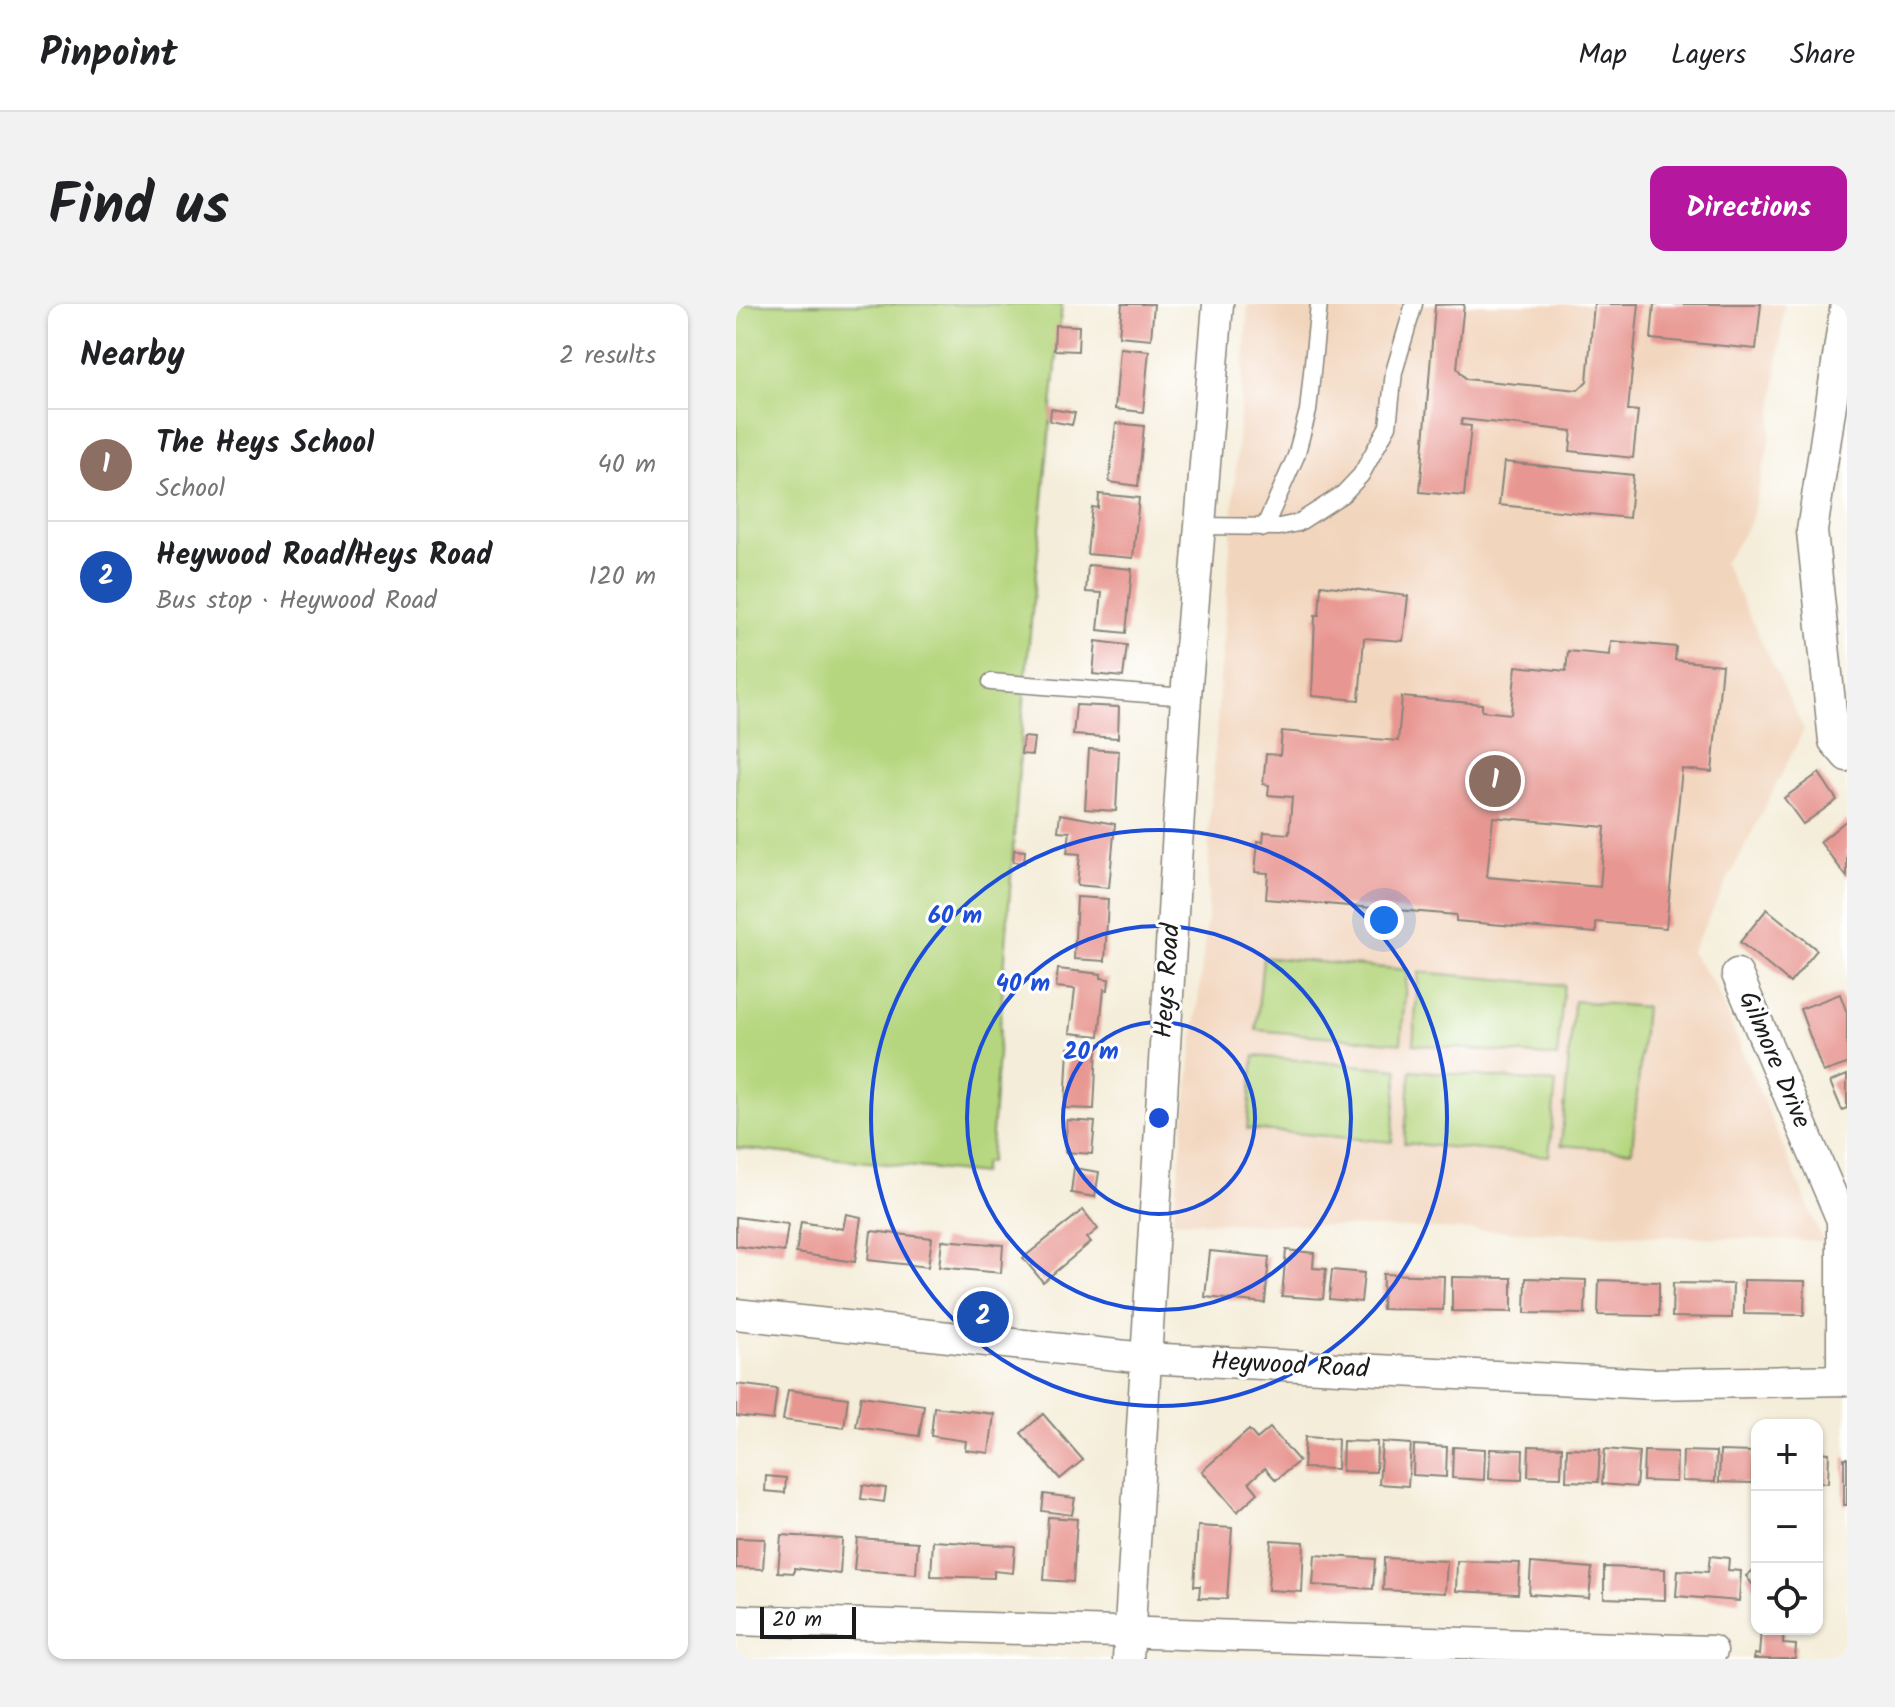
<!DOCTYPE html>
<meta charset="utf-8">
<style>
body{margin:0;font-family:Kalam,sans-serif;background:#f2f2f2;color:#202124}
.controls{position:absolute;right:24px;bottom:24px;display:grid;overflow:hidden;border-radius:16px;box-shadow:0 2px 6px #0004}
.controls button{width:72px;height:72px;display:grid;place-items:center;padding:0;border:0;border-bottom:2px solid #e0e0e0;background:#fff;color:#202124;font:40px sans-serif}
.scale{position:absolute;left:24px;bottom:20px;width:96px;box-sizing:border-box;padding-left:8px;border:4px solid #1c1c1c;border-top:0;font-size:22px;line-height:28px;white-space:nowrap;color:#1c1c1c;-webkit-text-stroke:6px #fff;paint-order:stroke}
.you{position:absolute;left:648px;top:616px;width:28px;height:28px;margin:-20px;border:6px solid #fff;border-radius:50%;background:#1a73e8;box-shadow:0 0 0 12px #1a73e833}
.badge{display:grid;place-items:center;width:52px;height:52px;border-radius:50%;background:#b5179e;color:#fff;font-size:26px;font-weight:700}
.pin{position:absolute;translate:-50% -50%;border:4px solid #fff;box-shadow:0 2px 8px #0006}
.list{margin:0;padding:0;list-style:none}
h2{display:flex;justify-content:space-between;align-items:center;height:104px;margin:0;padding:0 32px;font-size:34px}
h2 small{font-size:26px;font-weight:400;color:#757577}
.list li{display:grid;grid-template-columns:52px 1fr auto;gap:24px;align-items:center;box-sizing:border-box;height:112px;padding:0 32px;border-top:2px solid #e0e0e0}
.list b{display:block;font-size:30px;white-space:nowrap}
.list p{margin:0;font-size:26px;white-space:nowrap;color:#757577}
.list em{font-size:26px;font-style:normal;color:#757577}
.icon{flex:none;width:44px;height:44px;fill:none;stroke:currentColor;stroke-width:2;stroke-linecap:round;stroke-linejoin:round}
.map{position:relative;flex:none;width:1111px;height:1355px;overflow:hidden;border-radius:16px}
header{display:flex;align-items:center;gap:48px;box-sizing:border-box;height:112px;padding:0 40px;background:#fff;border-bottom:2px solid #e0e0e0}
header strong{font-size:38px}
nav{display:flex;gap:44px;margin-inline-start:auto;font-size:28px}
.intro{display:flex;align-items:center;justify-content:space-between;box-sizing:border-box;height:192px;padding:0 48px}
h1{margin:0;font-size:56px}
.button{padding:20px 36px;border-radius:16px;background:#b5179e;color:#fff;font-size:28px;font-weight:700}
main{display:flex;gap:48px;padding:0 48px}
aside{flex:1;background:#fff;border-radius:16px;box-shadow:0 2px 6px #0004}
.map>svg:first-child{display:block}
.built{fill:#f2d5bd}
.green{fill:#b5d67e;stroke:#68794d;stroke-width:2}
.building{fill:#e89691;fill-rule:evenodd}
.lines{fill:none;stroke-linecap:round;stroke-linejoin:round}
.lane-casing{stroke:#88847a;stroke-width:19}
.street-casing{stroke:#88847a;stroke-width:33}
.lane{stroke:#fff;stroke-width:16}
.street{stroke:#fff;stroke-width:30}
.ring{fill:none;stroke:#1d4ed8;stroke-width:4}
.labels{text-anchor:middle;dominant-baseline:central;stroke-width:6;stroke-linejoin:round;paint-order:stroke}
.street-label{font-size:26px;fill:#1c1c1c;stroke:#fff}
.centre{fill:#1d4ed8;stroke:#fff;stroke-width:4}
.ring-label{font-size:24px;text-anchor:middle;font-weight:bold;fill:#1d4ed8;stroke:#fff;stroke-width:6;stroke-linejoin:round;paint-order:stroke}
</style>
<header>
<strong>Pinpoint</strong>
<nav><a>Map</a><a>Layers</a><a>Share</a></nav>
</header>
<div class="intro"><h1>Find us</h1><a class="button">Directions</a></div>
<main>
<aside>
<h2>Nearby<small>2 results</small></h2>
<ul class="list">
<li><span class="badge" style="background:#8d6e63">1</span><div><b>The Heys School</b><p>School</p></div><em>40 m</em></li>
<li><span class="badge" style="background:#1a4fb4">2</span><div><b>Heywood Road/Heys Road</b><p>Bus stop · Heywood Road</p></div><em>120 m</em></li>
</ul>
</aside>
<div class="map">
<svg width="1111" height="1355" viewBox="0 0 1111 1355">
<rect width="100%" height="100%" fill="#fff"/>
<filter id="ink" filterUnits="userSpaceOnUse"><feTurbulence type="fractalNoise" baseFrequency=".0125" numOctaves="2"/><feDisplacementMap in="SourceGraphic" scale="16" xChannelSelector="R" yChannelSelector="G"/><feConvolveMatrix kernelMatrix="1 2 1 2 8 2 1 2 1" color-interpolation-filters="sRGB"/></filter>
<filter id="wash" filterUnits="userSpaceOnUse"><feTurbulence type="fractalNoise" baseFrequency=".006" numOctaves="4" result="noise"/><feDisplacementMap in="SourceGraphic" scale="32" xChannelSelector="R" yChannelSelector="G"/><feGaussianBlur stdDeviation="1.8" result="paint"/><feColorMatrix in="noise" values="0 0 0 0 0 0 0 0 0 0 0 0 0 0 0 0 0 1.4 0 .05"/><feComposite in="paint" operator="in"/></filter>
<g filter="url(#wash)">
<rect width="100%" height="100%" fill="#f4edd9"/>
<polygon class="built" points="512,0 1048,0 1034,135 1015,217 988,259 1068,426 955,648 978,680 1087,937 437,917 472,610 473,528"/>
<g class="green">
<polygon points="0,0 326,0 290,370 254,858 248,858 246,870 0,844"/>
<polygon points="527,653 671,666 665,739 520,726"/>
<polygon points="683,668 828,681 821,753 677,740"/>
<polygon points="838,697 909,703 896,847 825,841"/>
<polygon points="518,752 662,765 656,838 511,825"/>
<polygon points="675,766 820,779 813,852 668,839"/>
</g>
<g id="blocks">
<g class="building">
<polygon points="386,0 418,0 415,35 383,32"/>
<polygon points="728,0 721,64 730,75 842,86 851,77 858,0 903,0 892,106 902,107 897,154 834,147 836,127 726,115 725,121 735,122 728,192 684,188 699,1"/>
<polygon points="918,0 1025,0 1020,45 915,35"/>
<polygon points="319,21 343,22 342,47 318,46"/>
<polygon points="384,44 413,47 407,108 379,105"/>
<polygon points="315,105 339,109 336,121 314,117"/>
<polygon points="380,119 408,122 402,182 373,178"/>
<polygon points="768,158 897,171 893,214 763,201"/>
<polygon points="363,190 403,194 397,254 351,250 356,203 362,204"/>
<polygon points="352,261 396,265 390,329 362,326 366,289 350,288"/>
<polygon points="585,281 672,292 667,337 628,334 623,396 576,392 579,311 583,311"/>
<polygon points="360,337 391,341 387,373 357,370"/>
<path d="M875,337L940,343L939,356L986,361L976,468L946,465L930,624L860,618V629L720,617V611L530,595L532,569L519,568L522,537L527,538L528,528L553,530L556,493L532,491L533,481L527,480L530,450L544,451L546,427L662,437L666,393L746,400V407L775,410L780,362L830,367L832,347L874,351ZM757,513L869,523L864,583L751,573Z"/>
<polygon points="340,401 383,403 382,434 337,431"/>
<polygon points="287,433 298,434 296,451 285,450"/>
<polygon points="353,445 383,447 380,507 349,505"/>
<polygon points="1083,469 1101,496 1067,520 1048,494"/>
<polygon points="324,510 379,520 373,584 341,581 344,550 331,549 334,528 322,527"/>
<polygon points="1111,516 1111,573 1084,538"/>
<polygon points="278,546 289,547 288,559 277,558"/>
<polygon points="341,593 372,595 369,657 338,655"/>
<polygon points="1031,605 1081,646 1054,679 1004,638"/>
<polygon points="322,665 365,670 365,674 373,675 372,686 368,685 363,732 334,729 339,685 320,683"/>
<polygon points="1104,690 1111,709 1111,760 1087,768 1064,705"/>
<polygon points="332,744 361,745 358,805 329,804"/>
<polygon points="1111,771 1111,804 1106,806 1094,778"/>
<polygon points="331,816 359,818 356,850 329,848"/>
<polygon points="338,864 363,868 359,893 335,889"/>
<polygon points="347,906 362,925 351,934 355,938 307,978 287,954"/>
<polygon points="110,910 125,913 119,958 60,949 65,918 107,925"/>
<polygon points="0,913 52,920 48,948 0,942"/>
<polygon points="135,927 196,934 192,963 132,956"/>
<polygon points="206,936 267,941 265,969 203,963"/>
<polygon points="550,946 578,949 577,964 590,965 587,995 546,992"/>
<polygon points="474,947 533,953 529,999 469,993"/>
<polygon points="596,966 628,969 625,998 593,995"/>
<polygon points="647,970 708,972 707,1006 646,1005"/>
<polygon points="716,973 776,974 776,1008 716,1007"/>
<polygon points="790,974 850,976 849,1010 789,1009"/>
<polygon points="863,976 923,978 923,1012 862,1011"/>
<polygon points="1008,976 1069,977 1068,1011 1008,1010"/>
<polygon points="937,979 997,980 996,1014 936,1013"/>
<polygon points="0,1080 41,1085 37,1116 0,1112"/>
<polygon points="52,1086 112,1094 108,1124 47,1116"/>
<polygon points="125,1092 188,1101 183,1132 120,1123"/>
<polygon points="198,1103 258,1110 253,1149 229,1146 230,1137 195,1132"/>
<polygon points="307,1110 347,1156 324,1175 285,1129"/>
<polygon points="534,1124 563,1157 540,1176 529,1164 513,1178 522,1189 501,1208 466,1167 513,1126 521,1135"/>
<polygon points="569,1133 602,1135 601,1165 567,1164"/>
<polygon points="607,1137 641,1138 640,1168 606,1167"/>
<polygon points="646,1138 675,1140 672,1182 643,1180"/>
<polygon points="678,1141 711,1143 710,1173 677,1171"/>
<polygon points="793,1142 826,1143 825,1173 792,1172"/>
<polygon points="717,1143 749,1145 748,1176 716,1174"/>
<polygon points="831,1144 864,1145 862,1178 830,1177"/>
<polygon points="754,1145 787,1146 786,1176 753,1175"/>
<polygon points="869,1145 903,1148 900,1183 866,1180"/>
<polygon points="908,1147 941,1148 940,1178 907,1177"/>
<polygon points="947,1147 980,1148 979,1178 946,1177"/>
<polygon points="984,1147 1017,1148 1016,1179 983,1178"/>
<polygon points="1081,1148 1093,1149 1092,1179 1081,1178"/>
<rect x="1108" y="1154" width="3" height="47"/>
<polygon points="30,1172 50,1174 49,1189 29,1187"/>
<polygon points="127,1181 150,1184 148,1198 125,1195"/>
<polygon points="308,1190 339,1194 336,1211 306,1207"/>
<polygon points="312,1213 341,1215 337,1278 308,1276"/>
<polygon points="462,1222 496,1224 491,1295 463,1294 464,1282 458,1282"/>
<polygon points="45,1231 106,1235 104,1270 58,1264 58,1269 42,1268"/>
<polygon points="0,1234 29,1235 27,1265 0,1264"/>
<polygon points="121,1234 182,1238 180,1270 118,1266"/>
<polygon points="535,1236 568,1238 566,1288 532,1286"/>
<polygon points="197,1237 279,1242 277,1269 258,1267 258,1274 195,1272"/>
<polygon points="579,1251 639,1255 637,1285 577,1281"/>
<polygon points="974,1252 993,1254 992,1266 1005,1267 1003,1297 940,1292 942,1266 972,1268"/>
<polygon points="648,1254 711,1257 709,1289 647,1286"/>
<polygon points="721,1257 784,1259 782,1290 720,1287"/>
<polygon points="795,1259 856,1264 853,1294 793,1290"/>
<polygon points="868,1263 929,1265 929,1296 868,1294"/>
<polygon points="1021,1263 1021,1286 1010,1272"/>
<polygon points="1025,1325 1048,1325 1047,1340 1060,1341 1059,1355 1018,1355 1019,1350 1023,1351"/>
</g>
</g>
</g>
<g filter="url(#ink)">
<use href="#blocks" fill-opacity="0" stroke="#88847a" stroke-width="2"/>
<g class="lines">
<g class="lane-casing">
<g id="lane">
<polyline points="466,222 543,223 562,219 607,190 625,171 652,122 658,68 678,0"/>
<polyline points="528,224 560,152 572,107 583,0"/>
<polyline points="255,378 450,393"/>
</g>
</g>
<g class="street-casing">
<g id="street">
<polyline points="1110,0 1076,227 1098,437 1111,452"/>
<polyline points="1001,670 1106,916 1106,1076"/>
<polyline points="0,1010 409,1054 918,1080 1111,1076"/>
<polyline points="0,1316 976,1347"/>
<polyline points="392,1355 450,393 482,0"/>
</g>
</g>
<use href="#lane" class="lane"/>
<use href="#street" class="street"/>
</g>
</g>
<g class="ring">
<circle cx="423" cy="814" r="96"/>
<circle cx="423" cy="814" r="192"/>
<circle cx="423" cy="814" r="288"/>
</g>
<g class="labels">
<g class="street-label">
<text transform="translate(432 677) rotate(-86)">Heys Road</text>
<text transform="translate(1038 756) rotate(67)">Gilmore Drive</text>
<text transform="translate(554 1062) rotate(3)">Heywood Road</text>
</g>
</g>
<circle cx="423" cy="814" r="12" class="centre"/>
<g class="ring-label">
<text x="219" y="619">60 m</text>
<text x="287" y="687">40 m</text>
<text x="355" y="755">20 m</text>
</g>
</svg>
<div class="controls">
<button>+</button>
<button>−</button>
<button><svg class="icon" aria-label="locate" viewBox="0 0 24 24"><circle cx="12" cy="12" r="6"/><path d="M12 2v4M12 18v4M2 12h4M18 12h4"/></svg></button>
</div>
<div class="scale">20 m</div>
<div class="you"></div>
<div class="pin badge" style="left:759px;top:477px;background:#8d6e63">1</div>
<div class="pin badge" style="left:247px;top:1013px;background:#1a4fb4">2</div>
</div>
</main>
